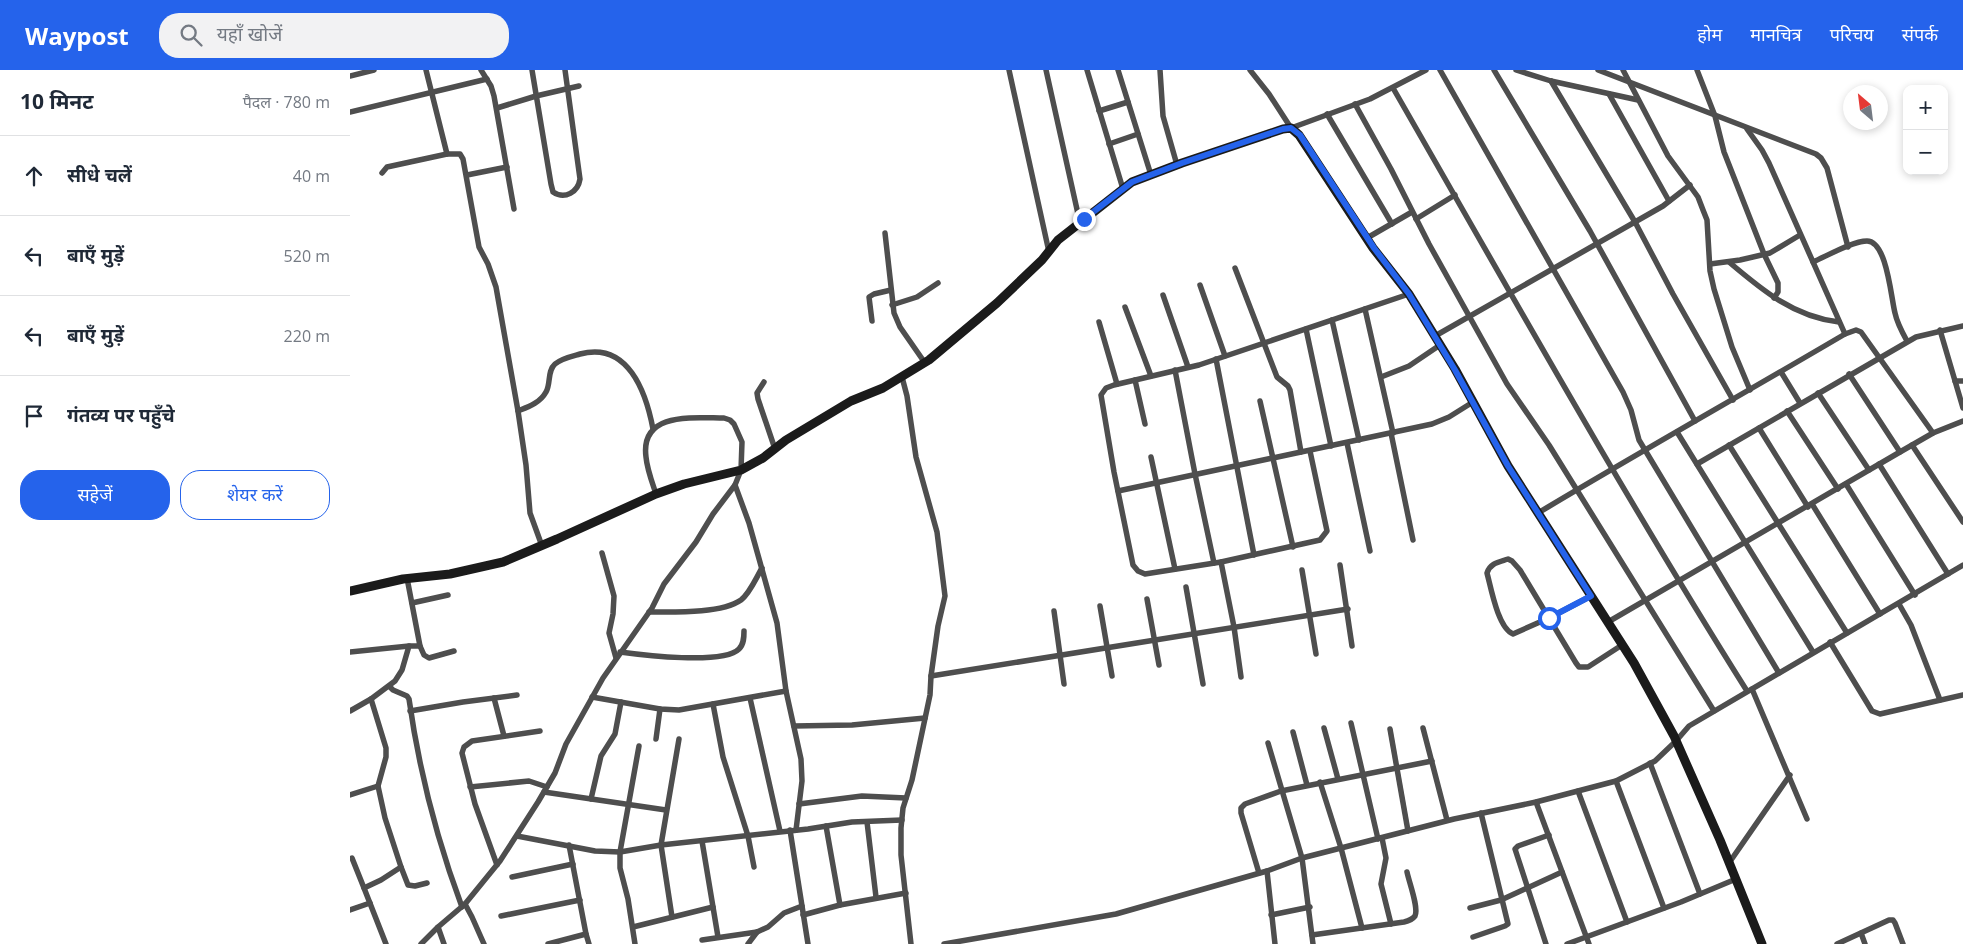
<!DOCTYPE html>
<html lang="hi">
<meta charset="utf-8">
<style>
body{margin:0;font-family:"Open Sans","Noto Sans Devanagari",sans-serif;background:#f2f2f3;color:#1f2937}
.controls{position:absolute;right:15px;top:15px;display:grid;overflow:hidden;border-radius:10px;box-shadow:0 2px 8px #0003}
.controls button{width:45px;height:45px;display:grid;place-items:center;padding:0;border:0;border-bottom:1px solid #e0e1e3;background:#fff;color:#1f2937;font:25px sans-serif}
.compass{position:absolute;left:1493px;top:15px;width:45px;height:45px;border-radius:50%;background:#fff;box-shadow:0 2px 8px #0003;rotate:332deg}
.stop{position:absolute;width:15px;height:15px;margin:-11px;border:4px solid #2563eb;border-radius:50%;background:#fff}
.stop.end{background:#2563eb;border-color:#fff;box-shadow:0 1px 5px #0008}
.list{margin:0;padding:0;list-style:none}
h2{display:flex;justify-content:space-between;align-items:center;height:65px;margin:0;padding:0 20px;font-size:21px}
h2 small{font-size:16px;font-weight:400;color:#747a83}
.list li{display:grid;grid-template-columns:32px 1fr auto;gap:15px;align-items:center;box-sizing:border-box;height:80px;padding:0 20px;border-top:1px solid #e0e1e3}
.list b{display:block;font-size:19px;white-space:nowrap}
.list em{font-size:16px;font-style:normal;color:#747a83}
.actions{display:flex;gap:10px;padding:15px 20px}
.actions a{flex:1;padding:11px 0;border:1px solid #2563eb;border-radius:20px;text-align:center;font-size:18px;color:#2563eb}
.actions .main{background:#2563eb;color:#fff}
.icon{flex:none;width:28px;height:28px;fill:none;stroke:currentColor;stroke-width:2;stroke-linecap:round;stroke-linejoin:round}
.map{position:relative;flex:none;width:1613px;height:874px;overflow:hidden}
header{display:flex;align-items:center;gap:30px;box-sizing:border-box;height:70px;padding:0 25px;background:#2563eb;color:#fff}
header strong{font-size:24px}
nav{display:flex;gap:28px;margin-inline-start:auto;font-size:18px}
.search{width:350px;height:45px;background:#f2f2f3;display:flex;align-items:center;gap:12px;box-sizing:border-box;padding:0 18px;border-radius:20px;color:#747a83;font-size:19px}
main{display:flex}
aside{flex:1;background:#fff}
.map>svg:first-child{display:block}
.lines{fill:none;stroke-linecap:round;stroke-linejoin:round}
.street{stroke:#4e4e4e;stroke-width:5.5}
.secondary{stroke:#1b1b1b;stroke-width:9}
.route{stroke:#2563eb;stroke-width:6}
</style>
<header>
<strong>Waypost</strong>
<div class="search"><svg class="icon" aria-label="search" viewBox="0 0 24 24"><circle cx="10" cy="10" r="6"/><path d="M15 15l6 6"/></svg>यहाँ खोजें</div>
<nav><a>होम</a><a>मानचित्र</a><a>परिचय</a><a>संपर्क</a></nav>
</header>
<main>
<aside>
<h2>10 मिनट<small>पैदल · 780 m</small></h2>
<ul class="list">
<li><svg class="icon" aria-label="ahead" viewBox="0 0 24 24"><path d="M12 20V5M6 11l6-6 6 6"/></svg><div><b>सीधे चलें</b></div><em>40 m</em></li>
<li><svg class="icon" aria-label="left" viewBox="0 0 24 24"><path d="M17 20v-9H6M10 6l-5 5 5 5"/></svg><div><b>बाएँ मुड़ें</b></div><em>520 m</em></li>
<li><svg class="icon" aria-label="left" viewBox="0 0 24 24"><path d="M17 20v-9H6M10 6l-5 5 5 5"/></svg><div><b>बाएँ मुड़ें</b></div><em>220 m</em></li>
<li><svg class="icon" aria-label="arrive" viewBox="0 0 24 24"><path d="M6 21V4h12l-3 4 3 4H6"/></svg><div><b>गंतव्य पर पहुँचे</b></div></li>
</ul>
<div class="actions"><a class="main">सहेजें</a><a>शेयर करें</a></div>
</aside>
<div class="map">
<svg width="1613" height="874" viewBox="0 0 1613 874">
<rect width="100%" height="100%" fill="#fff"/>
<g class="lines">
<g class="street">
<polyline points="76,0 97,84"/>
<polyline points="131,0 141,16 144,26 164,139"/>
<path d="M182,0L201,114L203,122C215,130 228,122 230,109L215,0"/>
<polyline points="659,0 699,182"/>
<polyline points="696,0 730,153"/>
<polyline points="737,0 773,119"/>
<polyline points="768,0 801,105"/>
<polyline points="810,0 813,46 827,95"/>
<polyline points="900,0 919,24 941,58 1020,29 1076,0"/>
<polyline points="1090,0 1273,322 1281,340 1289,370 1429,603"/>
<polyline points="1144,0 1240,161 1345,351"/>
<polyline points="1166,0 1201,11 1288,30"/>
<polyline points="1248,0 1466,84 1471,88 1477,98 1498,177"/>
<polyline points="1273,0 1318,86 1348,127 1353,140 1357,150 1360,201 1364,219 1382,277 1400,320"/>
<polyline points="1347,0 1365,46 1374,82 1414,184 1428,213 1428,222 1424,228"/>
<polyline points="0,6 24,0"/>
<polyline points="1201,11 1285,152 1323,224 1383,330"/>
<path d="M1043,18C1159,220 1273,424 1397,621"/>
<polyline points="1259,24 1319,131"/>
<polyline points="1005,34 1041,99 1079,174 1157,314 1199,375 1364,641"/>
<polyline points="147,38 186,26 229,16"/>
<polyline points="749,41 778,32"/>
<polyline points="0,42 137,9"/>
<polyline points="977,44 1042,154"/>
<polyline points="1397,59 1412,80 1419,93 1495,264"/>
<polyline points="759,74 788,64"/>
<polyline points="32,103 37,97 97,84 110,84 113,89 129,177 138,194 146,217 168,341 176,395 180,443 192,476"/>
<polyline points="117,105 157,97"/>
<polyline points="1066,149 1105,125"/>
<polyline points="535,163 544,243 550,257 575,293"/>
<polyline points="1017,168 1062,142"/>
<path d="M1379,192C1412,220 1444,247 1489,252"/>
<path d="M1463,192C1477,186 1502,171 1517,171C1537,171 1541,228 1545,243C1547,253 1552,262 1557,271"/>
<polyline points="1360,194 1390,190 1420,183 1450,165"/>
<polyline points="885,198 927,307 938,316 940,320 951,382"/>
<polyline points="850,215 875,286"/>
<polyline points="813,225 838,297"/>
<polyline points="542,235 567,227 588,213"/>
<polyline points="775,237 801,306"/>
<polyline points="1015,239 1043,363"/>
<polyline points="982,250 1009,370"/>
<polyline points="522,251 519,227 524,224 541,220"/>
<polyline points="749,252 767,314"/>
<polyline points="956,259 981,376"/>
<polyline points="1590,260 1613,338"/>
<polyline points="1085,266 1313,136 1340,115"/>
<polyline points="866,289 904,485"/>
<polyline points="825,300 845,404 864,493"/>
<polyline points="1431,302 1450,333"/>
<polyline points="1499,304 1550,382"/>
<polyline points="552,307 557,326 566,387 587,462 595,526 588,556 581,606 580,625 562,710 553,738 551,758 551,785 561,874"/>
<polyline points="1031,307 1059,296 1090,275"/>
<polyline points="785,310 795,354"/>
<polyline points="1605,311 1613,311"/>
<polyline points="414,312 407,323 408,329 425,379"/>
<polyline points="1468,323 1519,400"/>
<polyline points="910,331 943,477"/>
<path d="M168,341C178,337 190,333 196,322C201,314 197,301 205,294C212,288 223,286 230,284C278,271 296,322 303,359"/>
<polyline points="1437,341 1488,419"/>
<polyline points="1409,358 1458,437"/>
<polyline points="1327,362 1463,582"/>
<polyline points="1041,363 1063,470"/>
<polyline points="997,373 1020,481"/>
<polyline points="1379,375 1497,563"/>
<polyline points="1562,375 1613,452"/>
<polyline points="960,381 977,461 970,470 871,492 795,504 788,501 783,495 764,402 751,325 756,318 764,315 849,295 1059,224"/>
<polyline points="801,387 825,499"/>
<polyline points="1347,394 1566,267 1613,256"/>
<polyline points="1529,394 1598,504"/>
<polyline points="1496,414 1565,525"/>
<polyline points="385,415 399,453 427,553 436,621 451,689 452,711 446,760"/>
<polyline points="768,421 1082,354 1099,347 1123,332"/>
<polyline points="1462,434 1530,544"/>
<path d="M1188,443C1290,382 1393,324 1495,264L1506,260L1511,262L1583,363"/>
<polyline points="252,483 264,526 263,544 259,563 266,588"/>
<polyline points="871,492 884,557 891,607"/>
<polyline points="990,495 1002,576"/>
<polyline points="952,500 966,584"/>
<polyline points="836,517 853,614"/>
<path d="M1241,526L1199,548L1163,564C1148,558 1141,518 1137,503C1140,493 1149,492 1158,489L1162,491L1170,500L1226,593L1229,597H1238L1272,575"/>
<polyline points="797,529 809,595"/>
<polyline points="62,533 98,525"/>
<polyline points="1549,534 1561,555 1590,630"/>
<polyline points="750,536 762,606"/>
<polyline points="704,541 714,614"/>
<path d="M299,542C322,542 371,544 391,530C400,523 406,508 412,498"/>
<polyline points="1258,552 1550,382 1583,363 1613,351"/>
<polyline points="1480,572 1522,641 1530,644 1613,625"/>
<polyline points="70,576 74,585 79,588 104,581"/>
<polyline points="0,582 59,576"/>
<path d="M270,582C292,585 373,595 389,579C394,574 394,567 394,561"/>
<polyline points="581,606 998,539"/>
<path d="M40,617L43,620L57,626L59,629C69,700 87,770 112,837"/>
<polyline points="1402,619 1457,749"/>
<polyline points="242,627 310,639 329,640 436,621"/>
<polyline points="144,628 154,666"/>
<polyline points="400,628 430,761"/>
<polyline points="21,629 36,678 36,687 28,716"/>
<polyline points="363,634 373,687 398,766 404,797"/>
<polyline points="0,641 21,629 45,611 52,600 59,576 70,576 57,508"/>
<polyline points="60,641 113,632 167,625"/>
<polyline points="1001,653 1028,769"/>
<polyline points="444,656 502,655 575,648"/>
<polyline points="974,658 988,709"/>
<polyline points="1073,658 1097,750"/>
<polyline points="1040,659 1058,761"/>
<polyline points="943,662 957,715"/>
<polyline points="306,669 310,639"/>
<polyline points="918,673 952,788 963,874"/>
<polyline points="1300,693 1350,824"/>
<polyline points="1266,711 1314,838"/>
<polyline points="970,712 991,778 1012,858"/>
<polyline points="120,717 179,711 197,717"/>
<polyline points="1228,721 1277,852"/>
<polyline points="194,722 316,740"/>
<polyline points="0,725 28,716 35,748 51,797 31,810 14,818 36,874"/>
<polyline points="241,729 251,686 265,664 271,632"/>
<polyline points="1186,732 1239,874"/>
<polyline points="449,734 512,726 556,728"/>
<polyline points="517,752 526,827"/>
<polyline points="476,756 490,835"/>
<polyline points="440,760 458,874"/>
<polyline points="167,766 245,781 270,782 311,775 458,759 502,752 552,750"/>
<polyline points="1032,768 1036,788 1031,814 1041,854"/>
<polyline points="352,771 368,867"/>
<polyline points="2,788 14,818"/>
<polyline points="1379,793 1440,705"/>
<polyline points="147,795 125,734 112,683 114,677 122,671 190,661"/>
<polyline points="51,797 58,815 65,816 77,813"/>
<polyline points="917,801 925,874"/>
<polyline points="909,803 891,743 891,738 895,734 931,721 1082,691"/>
<polyline points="162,807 223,794"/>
<polyline points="115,834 122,847 134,874"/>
<polyline points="1120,838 1151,830 1212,802"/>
<polyline points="0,840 20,833"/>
<polyline points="453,845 490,835 556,823"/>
<polyline points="921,845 960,837"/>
<polyline points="151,846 230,830"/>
<polyline points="322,847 311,775 329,669"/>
<polyline points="88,857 94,874"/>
<polyline points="283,857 363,837"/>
<polyline points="1511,863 1515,874"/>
<polyline points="236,864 239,874"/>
<path d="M962,865L1054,852C1058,851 1062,850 1065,846C1069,838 1059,812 1057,802"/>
<polyline points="1123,867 1155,856 1158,854 1131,743"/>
<polyline points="352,870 407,862 418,857 434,843 452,836"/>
<path d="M71,874L88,857L115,834L150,791L188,732L205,703L216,674L253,608L302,538L314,514L346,472L363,444L385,415L391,400L392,372L384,354L380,350L374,348C344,348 290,341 296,387C297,399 302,412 306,424"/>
<polyline points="198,874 236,864 219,775"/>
<polyline points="285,874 278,829 270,798 270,782 289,676"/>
<polyline points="398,874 407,862"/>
<polyline points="594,874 766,844 917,801 952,788 1104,749 1186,732 1266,711 1305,691 1326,671 1339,656 1613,495"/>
<polyline points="1196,874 1165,779 1168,776 1199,765"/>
<polyline points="1217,874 1331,832 1386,809"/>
<polyline points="1487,874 1539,850 1543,850 1545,853 1553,874"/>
</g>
<polyline class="secondary" points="0,521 53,509 100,504 153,492 207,469 306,424 334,414 391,400 413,388 436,370 501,331 533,318 579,290 647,233 692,190 708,170 782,112 832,93 933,59 941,58 949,65 1023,178 1059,224 1105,299 1158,396 1284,593 1324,666 1370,770 1412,874"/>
</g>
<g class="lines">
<polyline class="route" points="734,149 782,112 832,93 933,59 941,58 950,65 1024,178 1059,224 1105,300 1158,396 1241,526 1199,548"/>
</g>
</svg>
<div class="controls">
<button>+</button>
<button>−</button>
</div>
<svg class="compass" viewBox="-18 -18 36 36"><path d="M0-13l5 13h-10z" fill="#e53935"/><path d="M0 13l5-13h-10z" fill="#747a83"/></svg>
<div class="stop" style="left:1199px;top:548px"></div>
<div class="stop end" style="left:734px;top:149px"></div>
</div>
</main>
